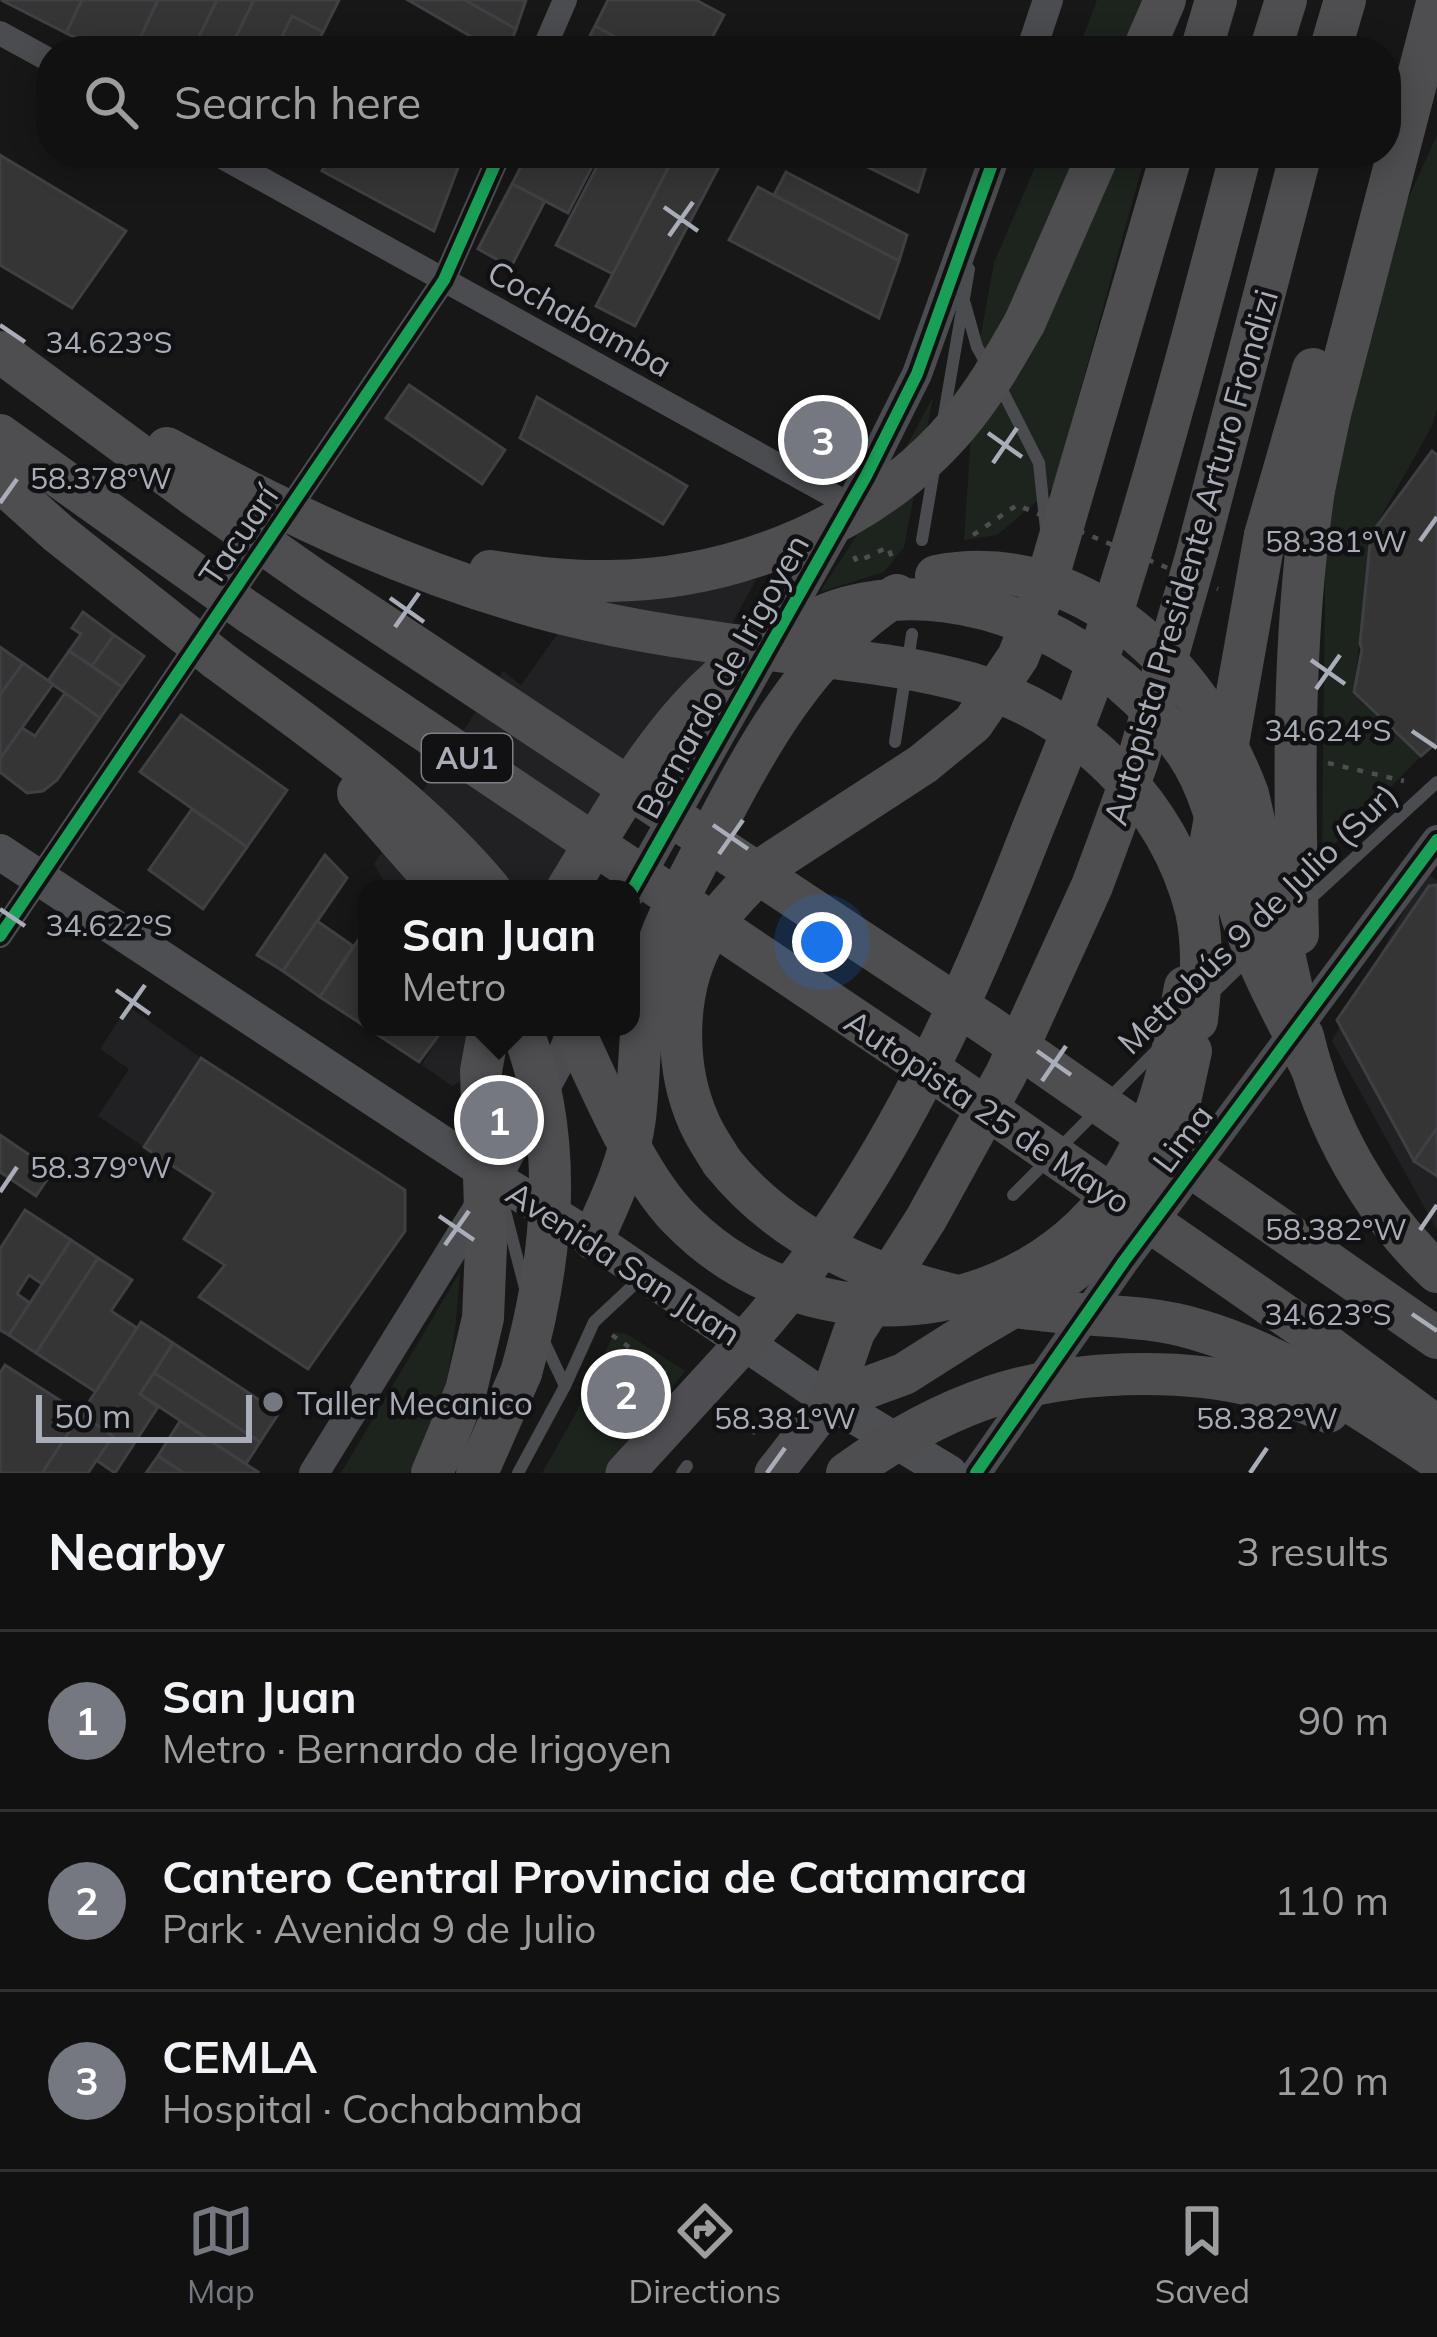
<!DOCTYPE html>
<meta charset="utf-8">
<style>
body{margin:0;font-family:Mulish,sans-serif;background:#1e1f1f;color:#f1f3f6}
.scale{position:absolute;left:36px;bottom:30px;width:216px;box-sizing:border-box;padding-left:12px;border:6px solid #a8adb8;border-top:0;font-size:33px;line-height:42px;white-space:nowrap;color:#a8adb8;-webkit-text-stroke:9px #111113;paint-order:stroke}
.you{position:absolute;left:822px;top:942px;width:42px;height:42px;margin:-30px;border:9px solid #fff;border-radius:50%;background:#1a73e8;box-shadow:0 0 0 18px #1a73e833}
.badge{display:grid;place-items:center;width:78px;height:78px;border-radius:50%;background:#757880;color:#fff;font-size:39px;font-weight:700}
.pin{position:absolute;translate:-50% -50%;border:6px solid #fff;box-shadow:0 3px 12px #0006}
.popup{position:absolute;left:358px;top:880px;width:282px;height:156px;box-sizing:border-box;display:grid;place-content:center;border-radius:24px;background:#111;filter:drop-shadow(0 3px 9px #0005);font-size:39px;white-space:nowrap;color:#9c9d9f}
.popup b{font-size:45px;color:#f1f3f6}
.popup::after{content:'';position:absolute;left:50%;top:100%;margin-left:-24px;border:24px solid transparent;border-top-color:#111}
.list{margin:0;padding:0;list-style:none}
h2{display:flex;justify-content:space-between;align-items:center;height:156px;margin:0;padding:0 48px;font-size:51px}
h2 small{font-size:39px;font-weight:400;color:#9c9d9f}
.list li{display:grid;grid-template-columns:78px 1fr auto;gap:36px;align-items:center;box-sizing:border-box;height:180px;padding:0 48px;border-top:3px solid #303131}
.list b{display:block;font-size:45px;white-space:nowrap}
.list p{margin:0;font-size:39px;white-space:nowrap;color:#9c9d9f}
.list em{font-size:39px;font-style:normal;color:#9c9d9f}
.icon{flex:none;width:66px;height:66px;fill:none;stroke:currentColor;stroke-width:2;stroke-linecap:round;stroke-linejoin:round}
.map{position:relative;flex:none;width:1437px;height:1473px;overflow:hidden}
.search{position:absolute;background:#111;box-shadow:0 6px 30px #0003;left:36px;right:36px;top:36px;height:132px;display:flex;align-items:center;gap:30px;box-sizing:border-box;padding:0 42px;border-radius:48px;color:#9c9d9f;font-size:45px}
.sheet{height:696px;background:#111}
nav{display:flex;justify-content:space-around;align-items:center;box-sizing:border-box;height:168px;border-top:3px solid #303131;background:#111;font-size:33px;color:#9c9d9f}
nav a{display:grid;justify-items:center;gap:6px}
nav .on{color:#757880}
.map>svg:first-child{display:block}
.built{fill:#212123}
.green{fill:#1d241e}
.building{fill:#353536;stroke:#3f4043;stroke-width:3}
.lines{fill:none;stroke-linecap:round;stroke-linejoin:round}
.path{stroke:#4d4e52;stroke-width:4.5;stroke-dasharray:6 9;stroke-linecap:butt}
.service{stroke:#4b4c50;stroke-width:12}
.minor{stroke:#4b4c50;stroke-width:24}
.tertiary{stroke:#4b4c50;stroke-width:30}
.primary{stroke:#4d4f52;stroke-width:36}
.trunk{stroke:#4e4e52;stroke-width:39}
.motorway{stroke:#4e4e51;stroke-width:42}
.path-bridge{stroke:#4d4e52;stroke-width:4.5;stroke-dasharray:6 9;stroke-linecap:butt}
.motorway-bridge{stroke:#4e4e51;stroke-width:42}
.cycleway-casing{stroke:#111113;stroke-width:20}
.cycleway{stroke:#1a9f57;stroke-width:12}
.ticks{fill:none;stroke:#a8adb8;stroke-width:4.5}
.poi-dot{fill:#757880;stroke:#111113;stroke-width:4.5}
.labels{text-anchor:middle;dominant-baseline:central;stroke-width:9;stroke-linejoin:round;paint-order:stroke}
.shield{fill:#111113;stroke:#7b7e86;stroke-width:3}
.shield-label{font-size:30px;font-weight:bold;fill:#a8adb8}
.street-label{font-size:33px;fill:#a8adb8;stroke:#111113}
.poi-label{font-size:33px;fill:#a8adb8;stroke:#111113;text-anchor:start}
.ticks-label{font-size:30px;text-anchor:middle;fill:#a8adb8;stroke:#111113;stroke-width:9;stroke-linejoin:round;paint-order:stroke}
</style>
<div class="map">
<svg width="1437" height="1473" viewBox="0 0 1437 1473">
<rect width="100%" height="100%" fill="#171717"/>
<g class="built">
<polygon points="756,580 701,679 577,889 388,889 374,864 503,671 521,685 589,590"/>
<polygon points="1425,873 1437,880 1437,1230 1332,1041"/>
<polygon points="128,1006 201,1058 144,1147 98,1116 129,1069 100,1049"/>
<polygon points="427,1027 496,1027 460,1082 452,1086 422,1065 438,1037"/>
</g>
<g class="green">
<polygon points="1097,0 1145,0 1122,51 1078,51"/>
<polygon points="1437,135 1437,408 1432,426 1371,534 1354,692 1421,756 1322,857 1326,496 1405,206"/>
<polygon points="1041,153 1146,153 1053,488 997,535 964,540 976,361 994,263"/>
<polygon points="933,397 904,547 884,572 820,592 870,515"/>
<path d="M460,1272C457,1312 454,1354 443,1394C435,1422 422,1447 410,1473H341Z"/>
<polygon points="615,1332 627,1334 685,1371 604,1473 542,1473 574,1417"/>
</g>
<g class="building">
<polygon points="1,0 82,0 66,33"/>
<polygon points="82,0 158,0 134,51 103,51 66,33"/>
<polygon points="158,0 217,0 192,51 134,51"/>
<polygon points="217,0 254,0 229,51 192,51"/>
<polygon points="254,0 339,0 323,32 292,16 275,51 229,51"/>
<polygon points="408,0 465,0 516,29 508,51 496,51"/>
<polygon points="465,0 526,0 516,29"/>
<polygon points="608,0 696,0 724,15 705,51 641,51 595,26"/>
<polygon points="292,16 323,32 313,51 275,51"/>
<polygon points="595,26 641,51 582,51"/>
<polygon points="332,153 456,153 462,157 434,231 322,171"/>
<polygon points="528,153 585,153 596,159 568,213 512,184"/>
<polygon points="604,153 676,153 613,274 556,245"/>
<polygon points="676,153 706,153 722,161 635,326 596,306"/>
<polygon points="839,153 930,153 918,192"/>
<polygon points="0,155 126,231 72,308 0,265"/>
<polygon points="786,172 907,235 899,261 774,195"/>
<polygon points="512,184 545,201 511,267 478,249"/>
<polygon points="758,187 899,261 879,318 729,240"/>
<polygon points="409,385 505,450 482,484 386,418"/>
<polygon points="537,397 687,486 663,524 520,438"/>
<polygon points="1432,451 1437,455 1437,742 1421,756 1354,692 1362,649 1360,644 1371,534"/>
<polygon points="83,612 114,635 92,666 69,651 81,634 72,628"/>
<polygon points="114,635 144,656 122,687 92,666"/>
<polygon points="0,647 23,663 0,695"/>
<polygon points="69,651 122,687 100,718 48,681"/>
<polygon points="23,663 53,684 0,759 0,695"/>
<polygon points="65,693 100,718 57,780 43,791 27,793 0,772 0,759 22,728 35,736"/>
<polygon points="181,715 287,790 247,847 140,772"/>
<polygon points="192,809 247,847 203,909 149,870"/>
<polygon points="325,855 347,878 283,971 257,955"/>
<polygon points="1437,885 1437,1128 1414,1161 1337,1020 1429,886"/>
<polygon points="317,921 353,946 320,997 283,971"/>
<polygon points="367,927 367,1025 366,1027 320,997"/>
<polygon points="367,1025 367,1027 425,1027 438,1036 419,1062 366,1027"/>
<polygon points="201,1058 405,1190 405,1231 308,1369 199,1297 225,1265 184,1239 214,1193 144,1147"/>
<polygon points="1437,1128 1437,1176 1414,1161"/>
<polygon points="0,1135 53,1171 36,1196 0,1172"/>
<polygon points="25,1210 71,1240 42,1284 29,1275 17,1294 30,1303 9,1335 0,1330 0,1249"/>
<polygon points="71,1240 98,1258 36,1353 9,1335"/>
<polygon points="98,1258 132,1280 111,1311 137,1328 96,1392 36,1353"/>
<polygon points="141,1322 173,1343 140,1394 158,1407 115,1473 96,1460 113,1436 81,1414"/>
<polygon points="173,1343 279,1413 260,1442 154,1373"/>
<polygon points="5,1365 81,1414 42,1473 0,1473 0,1373"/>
<polygon points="154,1373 260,1442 246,1464 140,1394"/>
<polygon points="81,1414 113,1436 88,1473 42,1473"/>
<polygon points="180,1421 258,1472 257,1473 184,1473 158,1456"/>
<polygon points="158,1456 184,1473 146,1473"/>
</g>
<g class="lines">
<g class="path">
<polyline points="854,556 857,562 888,547 892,558"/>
<polyline points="1328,763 1404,781"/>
<polyline points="612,1335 671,1377"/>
<polyline points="725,1414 761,1437"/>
</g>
<g class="service">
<polyline points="965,304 977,347 989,368"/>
<polyline points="1000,386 1039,463 1046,529"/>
<polyline points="943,421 969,269"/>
<polyline points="922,540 935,464"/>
<polyline points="895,742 912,634"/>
<polyline points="1310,899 1437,782"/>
<polyline points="1211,995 1248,959"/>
<polyline points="1013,1195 1159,1048"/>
<polyline points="503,1203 525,1288"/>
<polyline points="541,1335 565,1386"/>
<polyline points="518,1473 565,1386 594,1322 640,1279"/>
<polyline points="682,1473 687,1466"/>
</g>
<g class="minor">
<polyline points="0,33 51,61"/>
<polyline points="543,51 565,0"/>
<polyline points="215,153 850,505"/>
<polyline points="0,936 444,280 500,153"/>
</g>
<g class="tertiary">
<polyline points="1031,51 1048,0"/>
<polyline points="631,892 866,476 917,374 996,153"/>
<polyline points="314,1473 496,1179 557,1066 574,1027"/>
<polyline points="976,1473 1124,1261 1437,840"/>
</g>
<polyline class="primary" points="0,852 496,1179 593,1239 830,1401 949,1473"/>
<g class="trunk">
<polyline points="625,1473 745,1342"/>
<polyline points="774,1473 830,1401"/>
</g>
<g class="motorway">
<polyline points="1143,51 1165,0"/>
<polyline points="1201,51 1216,0"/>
<polyline points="1270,51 1286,0"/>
<polyline points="1330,51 1345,0"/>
<polyline points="1025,322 1099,153"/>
<polyline points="1314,490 1330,414 1437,3"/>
<polyline points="1265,535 1313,369"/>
<path d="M218,660C313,731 413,797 490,889"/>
<polyline points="358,793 442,889"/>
<path d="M1303,1036C1324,1125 1370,1209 1437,1272"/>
<path d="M722,1162C714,1149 705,1136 699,1122C674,1066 674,988 707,934C723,908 745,886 768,865L923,764L973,723L1018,657L1044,591L1172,153"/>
<path d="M593,1239C610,1202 630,1159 635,1118C641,1066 638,1015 652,963C663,922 686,885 705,847C755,751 804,655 897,595"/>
<path d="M745,1342C875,1198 959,1018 1029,838C1050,785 1073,732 1092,678C1105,641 1115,602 1127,565C1169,428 1205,291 1241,153"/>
<polyline points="830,1401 854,1332 926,1219 1006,1074 1092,886 1112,832 1138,760 1197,553 1301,153"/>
<polyline points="830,1401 904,1374 975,1329 1069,1274 1093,1256 1139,1199 1156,1169 1175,1124 1191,1051"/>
<polyline points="432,1473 446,1440"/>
<polyline points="477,1473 521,1373"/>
</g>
<polyline class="path-bridge" points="973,535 1017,505 1218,589"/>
<g class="motorway-bridge">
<polyline points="0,352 195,496 312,578 987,1025 1437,1338"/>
<polyline points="0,435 247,611 938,1075 1305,1329 1437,1427"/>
<path d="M167,448C291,517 421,577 559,613C642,634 725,644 809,655C863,662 918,668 970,683C1077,713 1169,803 1196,911C1204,947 1201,984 1197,1020"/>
<polyline points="0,481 58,533 218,660"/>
<path d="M490,571C529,577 569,582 609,581C738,580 877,522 960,422C986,391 1005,357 1025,322"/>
<path d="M936,576C1081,548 1201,667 1248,794L1292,989"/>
<path d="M567,889C611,818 652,740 714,683C729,668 748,657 766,646C792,631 818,615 848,607C976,575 1113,647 1186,752C1221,804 1224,866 1244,923C1261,975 1289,1023 1313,1071"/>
<polyline points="1198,913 1265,535"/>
<path d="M1298,934C1294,785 1292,637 1314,490"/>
<path d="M572,1027C601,1086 634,1171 679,1218C806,1349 1025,1331 1124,1177C1161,1120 1173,1052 1185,987"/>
<path d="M722,1162C797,1256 924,1297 1040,1310C1092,1317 1144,1314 1195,1329C1284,1354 1360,1408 1437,1459"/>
<path d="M521,1373C553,1260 566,1139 521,1027"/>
<polyline points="446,1440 466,1390 483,1318 486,1246 481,1071 489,1027"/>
<path d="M847,1473C892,1441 941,1413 993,1396C1072,1370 1179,1367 1259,1387C1282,1393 1306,1403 1328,1412"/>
</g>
<g class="cycleway-casing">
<g id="cycleway">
<polyline points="631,892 866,476 917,374 996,153"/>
<polyline points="0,936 444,280 500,153"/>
<polyline points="976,1473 1124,1261 1437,840"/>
</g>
</g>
<use href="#cycleway" class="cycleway"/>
</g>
<path class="ticks" d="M664,207L698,231M669,236L693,202M0,325L25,342M988,433L1022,457M993,463L1017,428M0,503L17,479M1420,541L1437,517M390,598L424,622M395,627L419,593M1311,660L1345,684M1316,689L1340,655M1412,731L1437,748M713,825L748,849M719,854L743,820M0,909L25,926M116,990L150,1014M121,1019L145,985M1037,1051L1071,1075M1042,1081L1066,1046M0,1192L17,1167M439,1216L474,1240M1420,1230L1437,1205M445,1245L469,1211M1412,1314L1437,1331M767,1473L785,1448M1250,1473L1267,1448"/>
<circle class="poi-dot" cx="273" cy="1402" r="12"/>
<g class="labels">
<rect class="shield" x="422" y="734" width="90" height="48" rx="9"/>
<g class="shield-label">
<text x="467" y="758">AU1</text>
</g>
<g class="street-label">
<text transform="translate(580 318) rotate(29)">Cochabamba</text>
<text transform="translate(238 535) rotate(-56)">Tacuarí</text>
<text transform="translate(1190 557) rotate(-74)">Autopista Presidente Arturo Frondizi</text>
<text transform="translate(722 676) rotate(-61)">Bernardo de Irigoyen</text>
<text transform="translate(1257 918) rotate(-44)">Metrobús 9 de Julio (Sur)</text>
<text transform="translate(988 1111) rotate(34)">Autopista 25 de Mayo</text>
<text transform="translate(1182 1138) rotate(-53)">Lima</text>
<text transform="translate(624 1263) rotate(33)">Avenida San Juan</text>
</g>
<g class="poi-label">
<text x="297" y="1402">Taller Mecanico</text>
</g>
</g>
<g class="ticks-label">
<text x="109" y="353">34.623°S</text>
<text x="101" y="489">58.378°W</text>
<text x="1336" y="552">58.381°W</text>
<text x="1328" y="741">34.624°S</text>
<text x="109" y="936">34.622°S</text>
<text x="101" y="1178">58.379°W</text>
<text x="1336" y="1240">58.382°W</text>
<text x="1328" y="1325">34.623°S</text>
<text x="785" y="1429">58.381°W</text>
<text x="1267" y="1429">58.382°W</text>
</g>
</svg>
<div class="scale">50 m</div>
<div class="you"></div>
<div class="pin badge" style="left:499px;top:1120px">1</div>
<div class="popup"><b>San Juan</b>Metro</div>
<div class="pin badge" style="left:626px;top:1394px">2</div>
<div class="pin badge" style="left:823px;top:440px">3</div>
<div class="search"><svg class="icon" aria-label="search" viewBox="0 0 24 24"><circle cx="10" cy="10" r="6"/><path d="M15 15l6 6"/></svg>Search here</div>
</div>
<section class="sheet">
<h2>Nearby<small>3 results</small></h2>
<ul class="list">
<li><span class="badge">1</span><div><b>San Juan</b><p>Metro · Bernardo de Irigoyen</p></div><em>90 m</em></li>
<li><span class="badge">2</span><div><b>Cantero Central Provincia de Catamarca</b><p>Park · Avenida 9 de Julio</p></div><em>110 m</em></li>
<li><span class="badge">3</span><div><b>CEMLA</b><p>Hospital · Cochabamba</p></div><em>120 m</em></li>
</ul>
</section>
<nav>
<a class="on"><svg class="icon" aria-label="map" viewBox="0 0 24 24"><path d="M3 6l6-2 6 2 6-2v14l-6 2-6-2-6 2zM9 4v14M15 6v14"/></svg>Map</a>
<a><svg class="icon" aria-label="directions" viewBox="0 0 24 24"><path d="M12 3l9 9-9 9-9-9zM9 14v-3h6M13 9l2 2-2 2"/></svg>Directions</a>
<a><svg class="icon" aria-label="saved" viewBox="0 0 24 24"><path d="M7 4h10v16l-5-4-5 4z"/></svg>Saved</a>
</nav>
